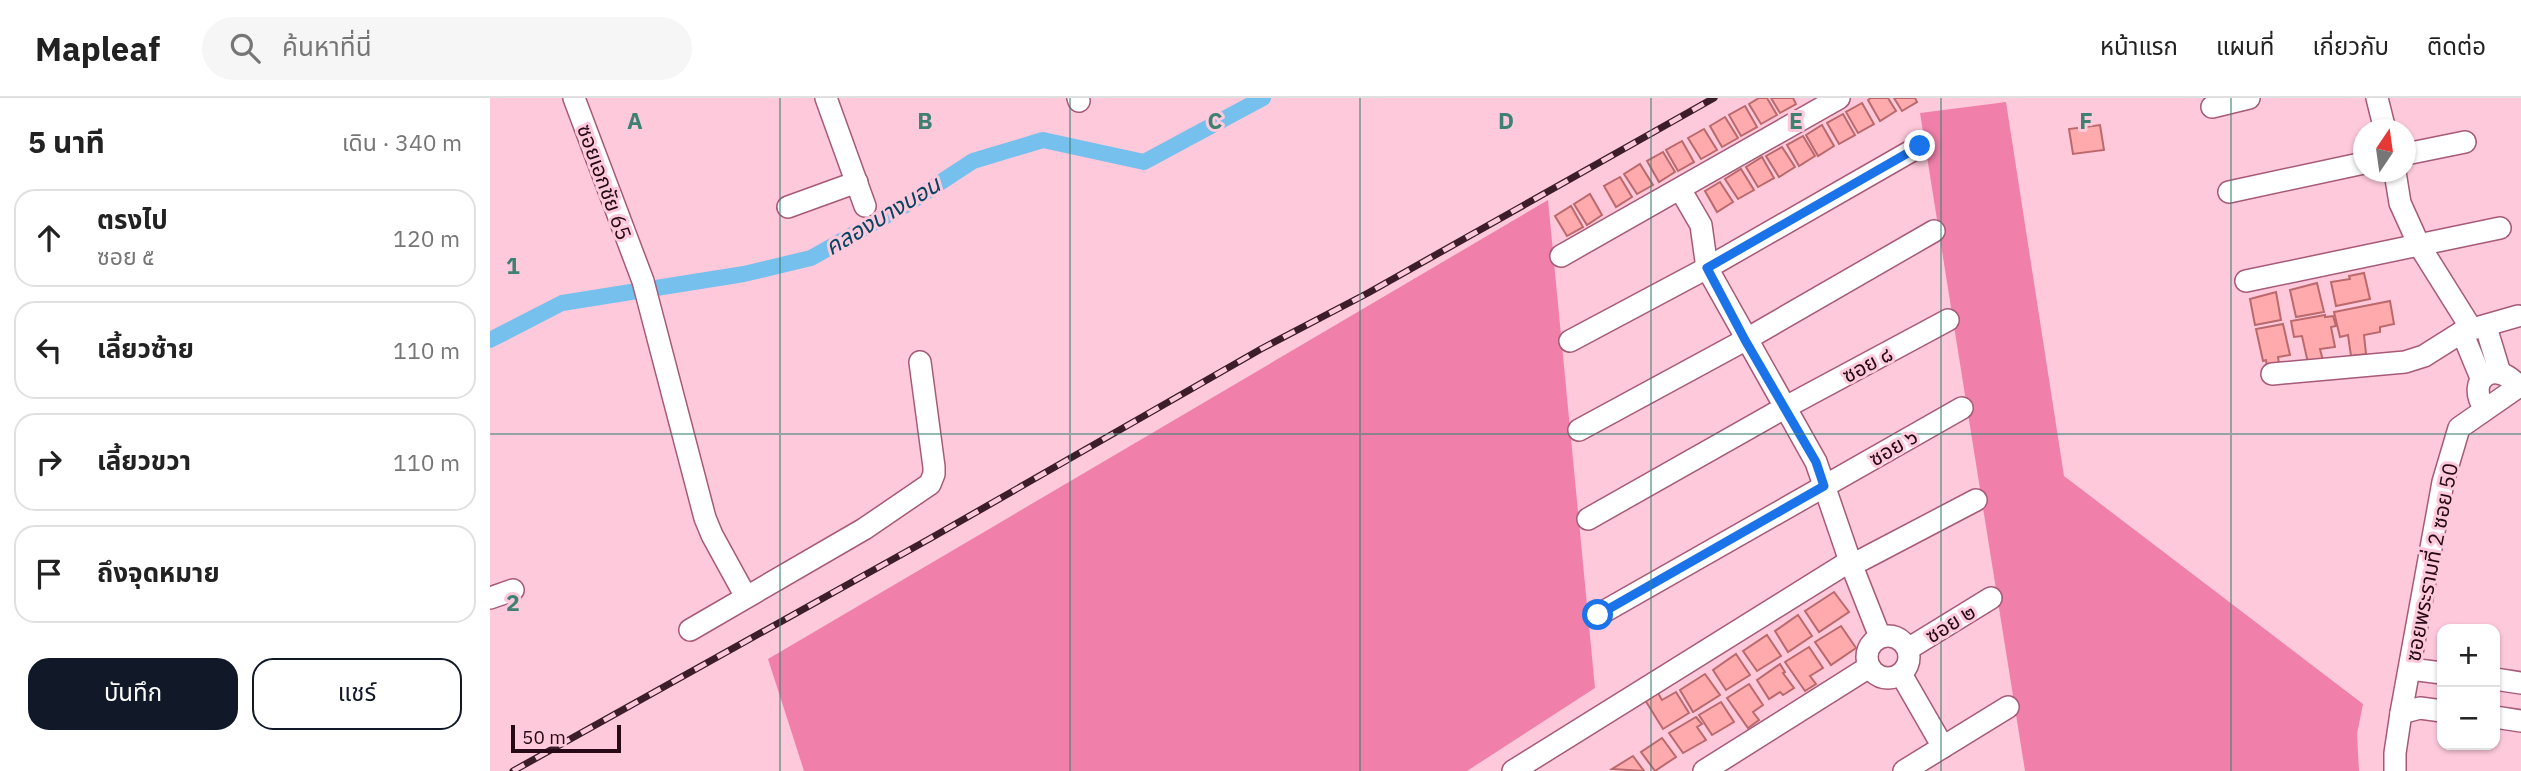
<!DOCTYPE html>
<html lang="th">
<meta charset="utf-8">
<style>
body{margin:0;font-family:"IBM Plex Sans","Noto Sans Thai",sans-serif;background:#f6f6f6;color:#222}
.controls{position:absolute;right:21px;bottom:21px;display:grid;overflow:hidden;border-radius:14px;box-shadow:0 2px 5px #0004}
.controls button{width:63px;height:63px;display:grid;place-items:center;padding:0;border:0;border-bottom:2px solid #e0e0e0;background:#fff;color:#222;font:35px sans-serif}
.compass{position:absolute;left:1863px;top:21px;width:63px;height:63px;border-radius:50%;background:#fff;box-shadow:0 2px 5px #0004;rotate:13deg}
.scale{position:absolute;left:21px;bottom:18px;width:110px;box-sizing:border-box;padding-left:7px;border:4px solid #260915;border-top:0;font-size:19px;line-height:24px;white-space:nowrap;color:#260915;-webkit-text-stroke:5px #fecadb;paint-order:stroke}
.stop{position:absolute;width:21px;height:21px;margin:-16px;border:5px solid #1a73e8;border-radius:50%;background:#fff}
.stop.end{background:#1a73e8;border-color:#fff;box-shadow:0 2px 7px #0008}
.list{margin:0;padding:0;list-style:none}
h2{display:flex;justify-content:space-between;align-items:center;height:91px;margin:0;padding:0 28px;font-size:30px}
h2 small{font-size:23px;font-weight:400;color:#767676}
.list li{display:grid;grid-template-columns:46px 1fr auto;gap:21px;align-items:center;box-sizing:border-box;height:98px;margin:0 14px 14px;padding:0 14px;border:2px solid #e0e0e0;border-radius:21px}
.list b{display:block;font-size:26px;white-space:nowrap}
.list p{margin:0;font-size:23px;white-space:nowrap;color:#767676}
.list em{font-size:23px;font-style:normal;color:#767676}
.actions{display:flex;gap:14px;padding:21px 28px}
.actions a{flex:1;padding:16px 0;border:2px solid #111827;border-radius:21px;text-align:center;font-size:24px;color:#111827}
.actions .main{background:#111827;color:#fff}
.icon{flex:none;width:38px;height:38px;fill:none;stroke:currentColor;stroke-width:2;stroke-linecap:round;stroke-linejoin:round}
.map{position:relative;flex:none;width:2031px;height:673px;overflow:hidden}
header{display:flex;align-items:center;gap:42px;box-sizing:border-box;height:98px;padding:0 35px;background:#fff;border-bottom:2px solid #e0e0e0}
header strong{font-size:33px}
nav{display:flex;gap:38px;margin-inline-start:auto;font-size:24px}
.search{width:490px;height:63px;background:#f6f6f6;display:flex;align-items:center;gap:18px;box-sizing:border-box;padding:0 24px;border-radius:38px;color:#767676;font-size:26px}
main{display:flex}
aside{flex:1;background:#fff}
.map>svg:first-child{display:block}
.green{fill:#f080aa}
.lines{fill:none;stroke-linecap:round;stroke-linejoin:round}
.canal{stroke:#76c0ee;stroke-width:16}
.building{fill:#ffabae;stroke:#bb696d;stroke-width:2}
.minor-casing{stroke:#a65a77;stroke-width:24}
.minor{stroke:#fff;stroke-width:21}
.rail-casing{stroke:#3c1d2a;stroke-width:7}
.rail{stroke:#fecadb;stroke-width:4.5;stroke-dasharray:13;stroke-linecap:butt}
.route{stroke:#1a73e8;stroke-width:9}
.grid{fill:none;stroke:#3e8172;stroke-width:2;stroke-opacity:0.55}
.labels{text-anchor:middle;dominant-baseline:central;stroke-width:6;stroke-linejoin:round;paint-order:stroke}
.street-label{font-size:21px;fill:#260915;stroke:#fecadb}
.water-label{font-size:23px;font-style:italic;fill:#044462;stroke:#fecadb}
.grid-label{font-size:23px;text-anchor:middle;font-weight:bold;fill:#3e8172;stroke:#fecadb;stroke-width:6;stroke-linejoin:round;paint-order:stroke}
</style>
<header>
<strong>Mapleaf</strong>
<div class="search"><svg class="icon" aria-label="search" viewBox="0 0 24 24"><circle cx="10" cy="10" r="6"/><path d="M15 15l6 6"/></svg>ค้นหาที่นี่</div>
<nav><a>หน้าแรก</a><a>แผนที่</a><a>เกี่ยวกับ</a><a>ติดต่อ</a></nav>
</header>
<main>
<aside>
<h2>5 นาที<small>เดิน · 340 m</small></h2>
<ul class="list">
<li><svg class="icon" aria-label="ahead" viewBox="0 0 24 24"><path d="M12 20V5M6 11l6-6 6 6"/></svg><div><b>ตรงไป</b><p>ซอย ๕</p></div><em>120 m</em></li>
<li><svg class="icon" aria-label="left" viewBox="0 0 24 24"><path d="M17 20v-9H6M10 6l-5 5 5 5"/></svg><div><b>เลี้ยวซ้าย</b></div><em>110 m</em></li>
<li><svg class="icon" aria-label="right" viewBox="0 0 24 24"><path d="M7 20v-9h11M14 6l5 5-5 5"/></svg><div><b>เลี้ยวขวา</b></div><em>110 m</em></li>
<li><svg class="icon" aria-label="arrive" viewBox="0 0 24 24"><path d="M6 21V4h12l-3 4 3 4H6"/></svg><div><b>ถึงจุดหมาย</b></div></li>
</ul>
<div class="actions"><a class="main">บันทึก</a><a>แชร์</a></div>
</aside>
<div class="map">
<svg width="2031" height="673" viewBox="0 0 2031 673">
<rect width="100%" height="100%" fill="#fecadb"/>
<g class="green">
<polygon points="1516,4 1574,378 1873,606 1867,636 1869,673 1535,673 1430,15"/>
<polygon points="1058,102 1105,590 977,673 314,673 278,561"/>
</g>
<g class="lines">
<polyline class="canal" points="0,242 72,205 254,176 321,160 419,105 483,63 553,42 654,64 773,0"/>
</g>
<g class="building">
<polygon points="1269,0 1277,0 1287,17 1271,26 1259,6"/>
<polygon points="1281,0 1303,0 1306,6 1290,15"/>
<polygon points="1381,0 1398,0 1406,13 1390,23 1378,2"/>
<polygon points="1404,0 1425,0 1427,4 1412,13"/>
<polygon points="1372,5 1384,26 1368,35 1356,14"/>
<polygon points="1255,8 1267,29 1251,38 1239,17"/>
<polygon points="1353,16 1365,37 1349,46 1337,25"/>
<polygon points="1235,19 1248,40 1232,49 1220,28"/>
<polygon points="1332,27 1344,48 1328,58 1316,37"/>
<polygon points="1610,27 1614,52 1583,56 1579,31"/>
<polygon points="1214,31 1227,52 1211,61 1198,40"/>
<polygon points="1313,38 1325,58 1309,68 1297,47"/>
<polygon points="1192,43 1204,64 1188,73 1176,52"/>
<polygon points="1292,49 1305,69 1289,79 1276,58"/>
<polygon points="1173,54 1185,74 1169,84 1157,63"/>
<polygon points="1272,59 1284,80 1268,89 1256,69"/>
<polygon points="1150,66 1163,87 1147,96 1134,76"/>
<polygon points="1251,71 1264,92 1248,101 1235,81"/>
<polygon points="1130,79 1142,99 1126,109 1114,88"/>
<polygon points="1230,84 1243,104 1227,114 1215,93"/>
<polygon points="1100,96 1112,117 1097,127 1084,106"/>
<polygon points="1081,108 1093,129 1077,138 1065,118"/>
<polygon points="1874,175 1880,201 1846,208 1841,184 1860,181 1859,178"/>
<polygon points="1827,185 1834,214 1806,219 1800,192"/>
<polygon points="1786,194 1791,222 1765,227 1760,201"/>
<polygon points="1900,203 1904,226 1890,229 1890,234 1874,237 1876,256 1861,258 1858,237 1850,239 1844,214"/>
<polygon points="1835,217 1835,219 1843,218 1846,228 1841,229 1845,249 1830,251 1833,263 1818,265 1812,238 1804,239 1801,223"/>
<polygon points="1793,226 1800,257 1788,259 1789,266 1777,268 1776,262 1773,263 1766,231"/>
<polygon points="1344,494 1359,514 1329,534 1315,513"/>
<polygon points="1308,517 1322,538 1298,554 1285,533"/>
<polygon points="1351,528 1366,550 1341,567 1325,544"/>
<polygon points="1277,537 1291,558 1267,573 1253,553"/>
<polygon points="1319,549 1333,570 1320,578 1326,586 1315,593 1295,564"/>
<polygon points="1246,556 1260,577 1236,592 1223,572"/>
<polygon points="1290,566 1295,574 1293,575 1304,590 1293,597 1290,594 1279,601 1267,582"/>
<polygon points="1215,576 1230,597 1203,614 1190,592"/>
<polygon points="1259,586 1273,607 1263,614 1269,622 1258,630 1237,600"/>
<polygon points="1186,594 1199,615 1173,631 1155,602 1168,595 1172,602"/>
<polygon points="1231,604 1244,624 1222,637 1209,617"/>
<polygon points="1206,619 1212,626 1207,629 1216,642 1193,655 1179,635"/>
<polygon points="1172,640 1186,659 1165,673 1151,654"/>
<polygon points="1143,658 1154,673 1122,671"/>
</g>
<g class="lines">
<g class="minor-casing">
<g id="minor">
<polyline points="84,0 153,183 215,420 222,437 256,499"/>
<polyline points="336,0 375,108"/>
<polyline points="588,0 589,3"/>
<polyline points="1887,0 1895,32"/>
<polyline points="1722,9 1759,0"/>
<polyline points="1916,56 1975,44"/>
<polyline points="1905,74 1910,105 1929,147 1981,230"/>
<polyline points="1190,91 1211,127 1217,170 1326,364 1360,463 1390,539"/>
<polyline points="1739,94 1874,65"/>
<polyline points="298,109 367,84"/>
<polyline points="1071,158 1349,0"/>
<polyline points="1756,183 2010,130"/>
<polyline points="1996,229 2010,275"/>
<polyline points="1972,234 1991,280"/>
<polyline points="1080,243 1217,170 1430,48"/>
<polyline points="1782,276 1915,264 1934,258 1972,234 2028,218"/>
<path d="M1995,311C1974,281 2006,260 2028,288"/>
<polyline points="1089,332 1255,242 1444,133"/>
<polyline points="1098,421 1296,309 1458,222"/>
<polyline points="1362,467 1486,402"/>
<polyline points="0,500 23,492"/>
<polyline points="1108,517 1472,310"/>
<polyline points="200,532 374,431 440,386 444,376 444,369 430,264"/>
<circle cx="1398" cy="559" r="21"/>
<polyline points="1418,551 1501,500"/>
<polyline points="1920,571 1952,575"/>
<polyline points="1411,576 1453,649"/>
<polyline points="2005,581 2031,585"/>
<polyline points="1911,615 1930,610 1952,613"/>
<polyline points="2005,619 2031,623"/>
<polyline points="1023,673 1360,463"/>
<polyline points="1214,673 1379,569"/>
<polyline points="1414,673 1518,609"/>
<polyline points="1905,673 1905,655 1911,615 1953,384 1969,330 2031,287"/>
</g>
</g>
<use href="#minor" class="minor"/>
<g class="rail-casing">
<polyline id="rail" points="23,673 441,440 771,251 878,195 1224,0"/>
</g>
<use href="#rail" class="rail"/>
</g>
<g class="lines">
<polyline class="route" points="1108,517 1334,388 1326,364 1255,242 1217,170 1430,48"/>
</g>
<path class="grid" d="M290,0V673M580,0V673M870,0V673M1161,0V673M1451,0V673M1741,0V673M0,336H2031"/>
<g class="labels">
<g class="street-label">
<text transform="translate(115 84) rotate(70)">ซอยเอกชัย 65</text>
<text transform="translate(1377 266) rotate(-28)">ซอย ๘</text>
<text transform="translate(1403 349) rotate(-30)">ซอย ๖</text>
<text transform="translate(1941 464) rotate(-79)">ซอยพระรามที่ 2 ซอย 50</text>
<text transform="translate(1460 525) rotate(-32)">ซอย ๒</text>
</g>
<g class="water-label">
<text transform="translate(392 117) rotate(-31)">คลองบางบอน</text>
</g>
</g>
<g class="grid-label">
<text x="145" y="31">A</text>
<text x="435" y="31">B</text>
<text x="725" y="31">C</text>
<text x="1016" y="31">D</text>
<text x="1306" y="31">E</text>
<text x="1596" y="31">F</text>
<text x="23" y="176">1</text>
<text x="23" y="513">2</text>
</g>
</svg>
<div class="controls">
<button>+</button>
<button>−</button>
</div>
<svg class="compass" viewBox="-18 -18 36 36"><path d="M0-13l5 13h-10z" fill="#e53935"/><path d="M0 13l5-13h-10z" fill="#767676"/></svg>
<div class="scale">50 m</div>
<div class="stop" style="left:1108px;top:517px"></div>
<div class="stop end" style="left:1430px;top:48px"></div>
</div>
</main>
